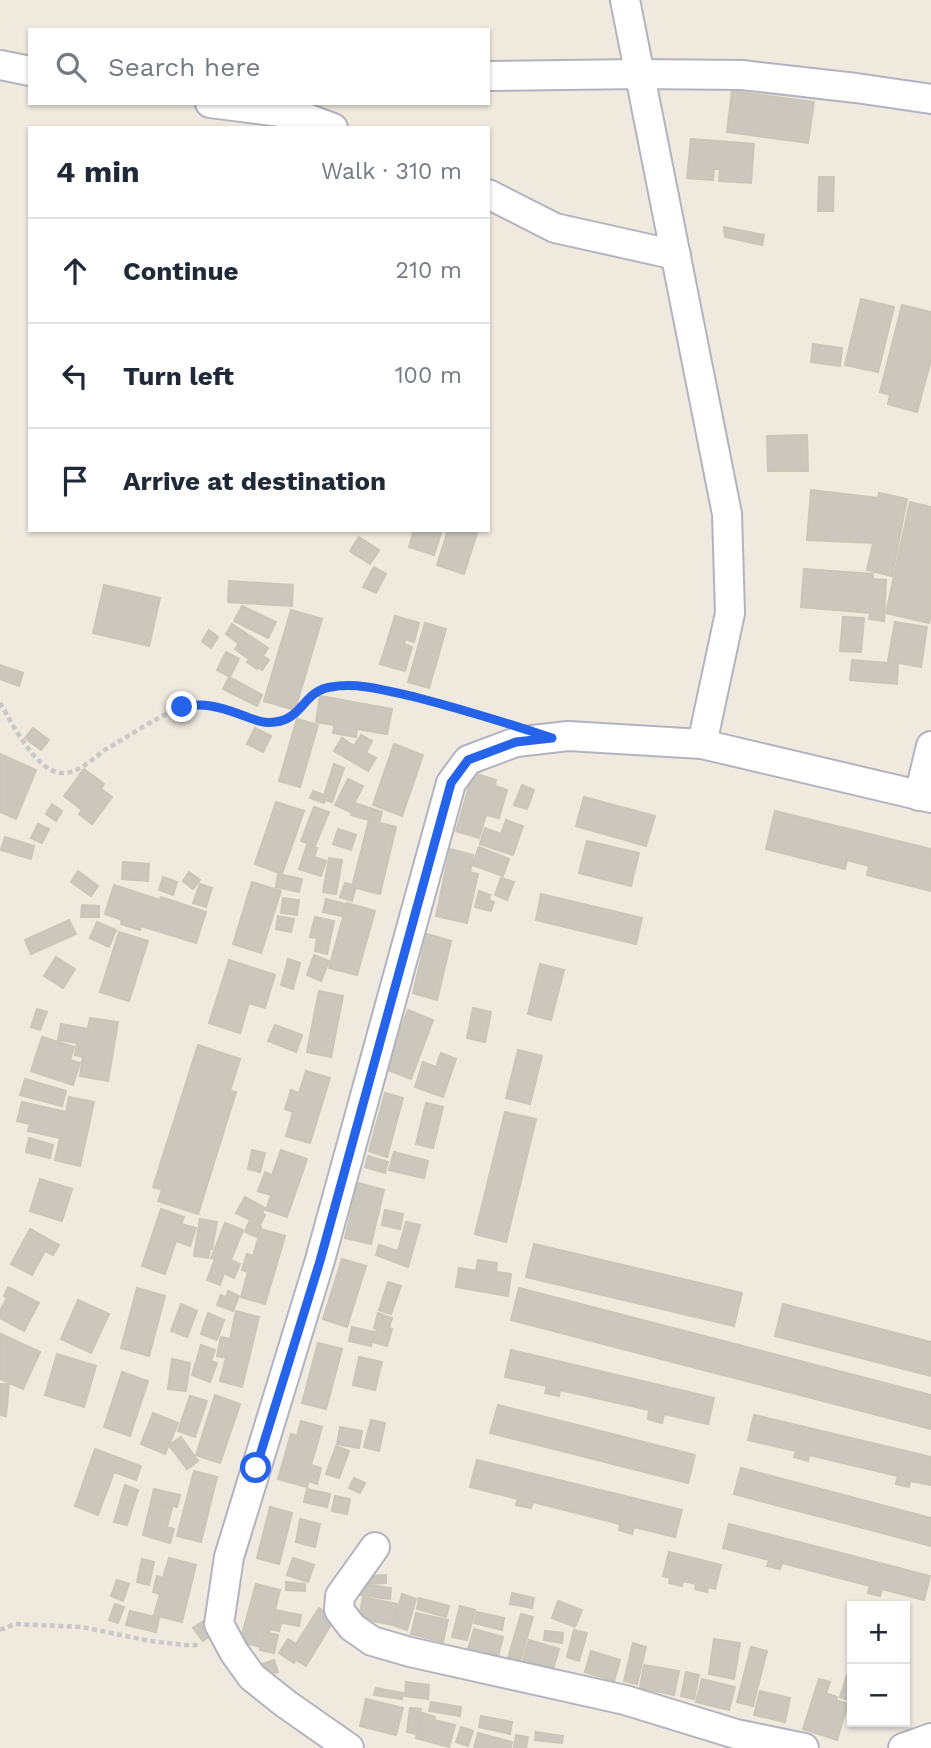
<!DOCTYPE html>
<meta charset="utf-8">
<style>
body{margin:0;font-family:"Work Sans",sans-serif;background:#f6f6f7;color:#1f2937}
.controls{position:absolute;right:21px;bottom:21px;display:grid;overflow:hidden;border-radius:0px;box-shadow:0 2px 5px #0004}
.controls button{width:63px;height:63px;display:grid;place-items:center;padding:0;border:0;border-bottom:2px solid #e0e1e3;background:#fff;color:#1f2937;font:35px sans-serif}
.stop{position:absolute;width:21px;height:21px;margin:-16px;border:5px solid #2563eb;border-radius:50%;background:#fff}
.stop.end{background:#2563eb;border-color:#fff;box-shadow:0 2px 7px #0008}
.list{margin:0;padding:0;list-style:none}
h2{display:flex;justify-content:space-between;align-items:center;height:91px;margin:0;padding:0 28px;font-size:30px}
h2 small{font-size:23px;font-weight:400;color:#747a83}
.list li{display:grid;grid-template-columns:46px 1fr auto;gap:21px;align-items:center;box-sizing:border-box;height:105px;padding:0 28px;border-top:2px solid #e0e1e3}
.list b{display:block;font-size:26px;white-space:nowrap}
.list em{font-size:23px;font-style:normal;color:#747a83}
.icon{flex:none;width:38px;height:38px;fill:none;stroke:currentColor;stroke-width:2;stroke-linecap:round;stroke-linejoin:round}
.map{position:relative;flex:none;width:931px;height:1748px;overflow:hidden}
.search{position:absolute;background:#fff;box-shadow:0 2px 5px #0004;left:28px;top:28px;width:462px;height:77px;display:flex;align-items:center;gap:18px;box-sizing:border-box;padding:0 24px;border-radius:0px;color:#747a83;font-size:26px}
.panel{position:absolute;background:#fff;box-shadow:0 2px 5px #0004;left:28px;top:126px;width:462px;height:406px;border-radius:0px}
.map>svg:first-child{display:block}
.building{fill:#cbc7bc;stroke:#cbc5b7;stroke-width:2}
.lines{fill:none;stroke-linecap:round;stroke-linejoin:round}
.minor-casing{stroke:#b2b3c1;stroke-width:32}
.path{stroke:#c8c8c8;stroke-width:4.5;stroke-dasharray:5 3.5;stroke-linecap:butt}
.minor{stroke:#fff;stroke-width:28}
.route{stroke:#2563eb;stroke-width:9}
</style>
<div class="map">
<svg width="931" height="1748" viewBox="0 0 931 1748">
<rect width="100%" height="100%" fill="#efe9de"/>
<g class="building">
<polygon points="732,91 814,102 808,143 727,132"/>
<polygon points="691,139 754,144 751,183 719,181 720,169 714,169 713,180 687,178"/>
<polygon points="819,177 834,177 833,211 818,211"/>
<polygon points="724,227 764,235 762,245 725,237"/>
<polygon points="861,299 894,307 878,372 845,365"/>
<polygon points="902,305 931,312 931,360 917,412 888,404 890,395 880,392"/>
<polygon points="813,344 842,348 840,366 811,362"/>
<polygon points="807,435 808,471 768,471 767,436"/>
<polygon points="811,490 878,498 879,493 907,499 892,576 867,570 873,543 807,540"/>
<polygon points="910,502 931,507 931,615 929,623 886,613"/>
<polygon points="414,530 442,530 434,555 409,547"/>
<polygon points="448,530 478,530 464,574 437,565"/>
<polygon points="359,537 379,550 370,564 350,551"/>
<polygon points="374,567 386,574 376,593 363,587"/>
<polygon points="804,569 873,574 873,579 886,580 884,621 869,619 870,613 801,607"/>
<polygon points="229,581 293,585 292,606 228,602"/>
<polygon points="104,585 160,598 149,646 93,633"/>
<polygon points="242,606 276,622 268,638 234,621"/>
<polygon points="291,610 322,619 295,710 264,701"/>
<polygon points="395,616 419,623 414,642 405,639 404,644 412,647 405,671 380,664"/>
<polygon points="843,617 864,618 861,652 840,651"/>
<polygon points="895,622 927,627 921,667 888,661"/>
<polygon points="425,623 446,629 429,688 408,682"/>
<polygon points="232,624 268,648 263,656 269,660 262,670 258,667 257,669 247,662 249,659 235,649 239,644 226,634"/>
<polygon points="209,630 218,637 211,648 202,641"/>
<polygon points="226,652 239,659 230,677 217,670"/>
<polygon points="852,660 898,664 897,684 850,680"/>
<polygon points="0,665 23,673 19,686 0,679"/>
<polygon points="229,677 262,695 257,706 223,689"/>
<polygon points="320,696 392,709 387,734 357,729 356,737 333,733 334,725 316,722"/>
<polygon points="297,719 318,725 300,787 279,781"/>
<polygon points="33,728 49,740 41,750 25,738"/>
<polygon points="255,728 271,736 263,752 247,744"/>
<polygon points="361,735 372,741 366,753 376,758 368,771 334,751 342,738 354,746"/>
<polygon points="394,744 423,755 402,816 373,805"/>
<polygon points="0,754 36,770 16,819 0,812"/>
<polygon points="334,764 344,768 332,802 325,800 324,803 310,798 313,791 324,795"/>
<polygon points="84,769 104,784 101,789 112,797 92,824 79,814 82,810 64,796"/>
<polygon points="473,773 496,780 495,786 507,790 499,818 486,815 479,838 456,831"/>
<polygon points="348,779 363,786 350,812 335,805"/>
<polygon points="522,785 534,790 527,809 514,805"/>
<polygon points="584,797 655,816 646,846 576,826"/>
<polygon points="276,802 304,811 282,874 255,864"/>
<polygon points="355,803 382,812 379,823 351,815"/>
<polygon points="52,804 62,811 56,821 46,814"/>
<polygon points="314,807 329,812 315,846 301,841"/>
<polygon points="775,811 931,849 931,891 867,875 869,866 847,860 845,869 766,849"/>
<polygon points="369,820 396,827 380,894 352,887"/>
<polygon points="506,820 523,826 513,855 480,844 485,828 501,834"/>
<polygon points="38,824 49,829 42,843 31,838"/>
<polygon points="338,829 356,835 351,850 333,844"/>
<polygon points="5,837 34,846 31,859 1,850"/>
<polygon points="587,841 639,853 631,886 579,873"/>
<polygon points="307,845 317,848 314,857 326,861 321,876 299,869"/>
<polygon points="479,847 509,859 503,876 472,865"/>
<polygon points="450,849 473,855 470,872 478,874 467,923 436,916"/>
<polygon points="329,858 342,860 336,894 323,892"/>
<polygon points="123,862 149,864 148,881 122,879"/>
<polygon points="78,871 98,886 91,896 71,882"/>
<polygon points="189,872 200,880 193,889 183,881"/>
<polygon points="278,874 302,879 299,892 276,887"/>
<polygon points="163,877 177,882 173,895 159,890"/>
<polygon points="501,878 514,882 507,900 495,895"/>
<polygon points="252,882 281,891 261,953 233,944"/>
<polygon points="345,883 356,886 352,901 340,897"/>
<polygon points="200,884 212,888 206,907 193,903"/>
<polygon points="114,885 160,900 161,897 206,912 196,943 141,926 140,930 121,924 122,920 105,914"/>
<polygon points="479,891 490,895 489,900 494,902 491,911 475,907"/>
<polygon points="541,894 642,918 636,944 536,920"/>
<polygon points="283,898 299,900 297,915 281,913"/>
<polygon points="326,899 345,904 342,916 323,912"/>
<polygon points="347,903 375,911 357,975 329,968"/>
<polygon points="82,905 99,906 99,917 81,917"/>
<polygon points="278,916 294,919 291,932 276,929"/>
<polygon points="315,917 334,921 327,954 315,951 317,938 310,937"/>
<polygon points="69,920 76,934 31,954 25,940"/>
<polygon points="97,922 116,930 109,947 90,938"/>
<polygon points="119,932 148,941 129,1001 100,992"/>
<polygon points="427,934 451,941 437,1000 413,993"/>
<polygon points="314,955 329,961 321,981 307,975"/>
<polygon points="56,957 75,969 63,988 44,976"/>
<polygon points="288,959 300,963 293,989 281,985"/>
<polygon points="229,960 275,975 265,1008 249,1003 240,1033 209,1023"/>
<polygon points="540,964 564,970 551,1020 528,1014"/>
<polygon points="319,991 343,996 331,1057 307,1052"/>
<polygon points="473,1008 491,1012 485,1042 467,1038"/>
<polygon points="37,1009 47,1012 40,1030 31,1027"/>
<polygon points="408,1010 433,1020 411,1079 385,1069"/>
<polygon points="90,1018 118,1022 108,1081 80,1076 83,1057 75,1055 77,1043 58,1040 61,1024 88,1029"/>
<polygon points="275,1025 302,1035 296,1052 268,1041"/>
<polygon points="42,1037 74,1047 70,1060 80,1063 73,1085 31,1071"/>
<polygon points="198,1045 240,1059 230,1091 236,1092 198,1214 158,1201 162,1190 153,1187"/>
<polygon points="518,1050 542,1056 530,1104 506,1098"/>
<polygon points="441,1053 456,1059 443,1097 415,1087 423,1062 436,1067"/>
<polygon points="306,1071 330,1078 310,1143 286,1136 293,1112 285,1109 291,1090 299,1093"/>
<polygon points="25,1079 66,1091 62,1106 20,1095"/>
<polygon points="385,1093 403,1098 387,1157 369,1151"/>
<polygon points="69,1097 94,1102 80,1166 55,1160 60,1138 28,1131 30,1124 17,1121 22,1102 66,1112"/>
<polygon points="426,1103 443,1107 433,1148 416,1144"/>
<polygon points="505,1112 536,1119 506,1242 475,1234"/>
<polygon points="29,1138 53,1145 50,1158 26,1152"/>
<polygon points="252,1150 265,1153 260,1172 248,1169"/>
<polygon points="281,1150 307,1159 287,1217 266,1210 271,1195 258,1191 265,1172 272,1175"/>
<polygon points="394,1152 428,1161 424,1178 389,1170"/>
<polygon points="368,1156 388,1162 385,1173 365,1167"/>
<polygon points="40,1179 72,1189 62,1221 30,1211"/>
<polygon points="358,1183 384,1190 371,1244 345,1238"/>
<polygon points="245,1197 265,1208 262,1213 265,1215 260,1225 236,1213"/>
<polygon points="161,1209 184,1217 181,1224 196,1228 190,1246 176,1241 165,1274 142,1266"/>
<polygon points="385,1210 403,1214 400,1229 382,1225"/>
<polygon points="200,1219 217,1222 212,1249 210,1249 208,1258 194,1256"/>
<polygon points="249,1222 261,1227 257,1237 245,1232"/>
<polygon points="406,1222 420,1225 408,1267 376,1255 379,1245 398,1251"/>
<polygon points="225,1223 243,1230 231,1260 240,1264 234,1278 224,1273 220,1285 207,1280 215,1259 211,1258"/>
<polygon points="30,1229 59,1245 53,1255 45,1251 32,1275 11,1264"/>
<polygon points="261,1229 285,1236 265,1304 241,1297 248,1272 242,1270 247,1254 253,1256"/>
<polygon points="534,1244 742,1293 734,1326 526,1277"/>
<polygon points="342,1259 366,1266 347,1327 323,1319"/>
<polygon points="478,1260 497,1263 496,1272 511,1274 508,1296 456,1287 459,1268 476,1271"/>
<polygon points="388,1282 401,1286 391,1314 379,1310"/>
<polygon points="8,1287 39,1303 24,1331 0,1318 0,1311 7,1298 4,1296"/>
<polygon points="137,1288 165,1296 149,1356 121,1348"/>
<polygon points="519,1288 931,1395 931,1429 511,1320"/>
<polygon points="228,1291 239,1296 233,1311 217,1305 221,1295 226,1297"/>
<polygon points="78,1300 109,1314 91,1353 61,1339"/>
<polygon points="181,1304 197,1311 187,1337 171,1331"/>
<polygon points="783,1304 931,1342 931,1376 775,1336"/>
<polygon points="236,1311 259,1317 242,1387 220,1381 226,1358 217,1356 221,1337 230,1339"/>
<polygon points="208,1313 224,1320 217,1340 201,1334"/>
<polygon points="378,1313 392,1318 389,1328 392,1329 387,1346 373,1342 377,1329 374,1328"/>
<polygon points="352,1327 374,1332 371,1346 349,1341"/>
<polygon points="1,1334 40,1352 23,1389 0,1379"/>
<polygon points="318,1343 342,1349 326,1409 302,1403"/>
<polygon points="201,1345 215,1350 211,1361 217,1363 210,1382 192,1375"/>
<polygon points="511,1350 714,1398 708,1424 664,1414 662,1423 648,1419 649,1410 560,1390 559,1396 545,1393 547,1386 505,1377"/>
<polygon points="57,1354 96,1366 84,1407 45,1395"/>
<polygon points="359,1357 382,1362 375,1390 353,1385"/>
<polygon points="172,1359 190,1363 186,1391 168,1389"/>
<polygon points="122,1372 148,1381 130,1436 104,1427"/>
<polygon points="0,1384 9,1384 6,1416 0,1415"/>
<polygon points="215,1395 240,1404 220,1463 196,1455"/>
<polygon points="190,1396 207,1401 195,1437 178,1431"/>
<polygon points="498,1405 695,1455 688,1483 490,1433"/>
<polygon points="153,1413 178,1423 165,1454 141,1444"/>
<polygon points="754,1415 931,1457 931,1485 910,1481 909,1487 896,1484 898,1476 809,1455 808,1461 794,1457 796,1451 748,1440"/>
<polygon points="371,1420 385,1423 379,1451 364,1447"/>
<polygon points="301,1421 322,1427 311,1465 321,1468 317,1484 309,1481 307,1487 278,1479 291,1434 297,1436"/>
<polygon points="340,1427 362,1431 359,1448 337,1444"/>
<polygon points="181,1437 198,1461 187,1469 169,1445"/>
<polygon points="336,1446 349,1451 339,1478 326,1474"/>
<polygon points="95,1449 141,1466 136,1480 114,1472 98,1515 75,1506"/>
<polygon points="477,1460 682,1510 675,1537 634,1527 632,1534 619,1530 620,1524 533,1502 531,1508 516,1505 518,1499 470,1487"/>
<polygon points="741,1468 931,1518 931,1546 734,1494"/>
<polygon points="194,1471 217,1477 201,1542 177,1536"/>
<polygon points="354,1478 365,1483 360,1493 349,1488"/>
<polygon points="125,1485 138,1490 127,1525 114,1522"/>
<polygon points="154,1489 180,1495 177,1507 164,1504 164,1506 172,1508 167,1527 174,1529 170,1543 143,1535"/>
<polygon points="307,1489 330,1494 327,1507 304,1502"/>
<polygon points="335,1496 350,1499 347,1514 332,1511"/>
<polygon points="270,1507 292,1513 279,1564 257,1558"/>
<polygon points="300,1519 320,1524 315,1547 296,1542"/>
<polygon points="729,1524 930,1576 924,1600 882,1589 880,1596 868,1593 870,1586 782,1563 780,1569 767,1566 769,1560 723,1548"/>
<polygon points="669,1552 721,1565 715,1589 708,1587 707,1592 695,1589 696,1584 683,1581 682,1586 669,1583 670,1578 663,1576"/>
<polygon points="169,1558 196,1565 182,1622 154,1615 160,1594 153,1592 157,1576 163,1578"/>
<polygon points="293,1558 314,1565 308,1582 287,1575"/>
<polygon points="142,1559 154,1562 149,1585 137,1582"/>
<polygon points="386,1575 386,1583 367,1584 366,1576"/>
<polygon points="117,1580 129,1584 123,1601 111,1596"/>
<polygon points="286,1582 305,1584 305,1591 286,1590"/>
<polygon points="256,1584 280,1590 275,1610 284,1612 279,1631 270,1629 265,1648 240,1642"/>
<polygon points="363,1584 391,1588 390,1599 361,1595"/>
<polygon points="512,1593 534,1598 532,1608 510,1604"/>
<polygon points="402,1594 416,1599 407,1630 393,1625"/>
<polygon points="363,1597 397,1604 393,1625 359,1618"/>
<polygon points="419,1598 449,1606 446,1617 417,1609"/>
<polygon points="558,1601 582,1610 575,1627 552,1618"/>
<polygon points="115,1604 124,1607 118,1623 109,1620"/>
<polygon points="460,1606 475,1610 467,1640 452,1637"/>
<polygon points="319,1608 335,1618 306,1666 296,1660 294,1663 279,1653 288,1639 296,1644"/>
<polygon points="130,1611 159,1618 156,1632 126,1625"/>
<polygon points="279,1611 301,1615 299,1626 278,1622"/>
<polygon points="477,1612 504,1618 502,1630 474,1623"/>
<polygon points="416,1613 448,1620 443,1642 411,1634"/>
<polygon points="521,1614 533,1617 520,1662 508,1658"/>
<polygon points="205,1620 214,1632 203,1641 193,1628"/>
<polygon points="474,1629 503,1637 498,1657 468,1649"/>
<polygon points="574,1630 587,1633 579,1661 567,1657"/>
<polygon points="545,1631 563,1633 562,1643 544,1640"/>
<polygon points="264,1632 278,1635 274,1653 260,1650"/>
<polygon points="714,1639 740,1643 734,1679 709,1674"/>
<polygon points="529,1640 559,1649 553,1669 523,1660"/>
<polygon points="633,1643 646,1647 637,1684 624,1681"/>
<polygon points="751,1647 767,1651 753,1706 737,1702"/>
<polygon points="591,1651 620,1660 614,1681 585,1672"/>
<polygon points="274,1660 278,1672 263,1676 259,1665"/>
<polygon points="644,1665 679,1671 674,1695 640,1688"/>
<polygon points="686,1672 699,1675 694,1699 681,1696"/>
<polygon points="847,1675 852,1676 852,1701 840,1697"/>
<polygon points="702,1679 735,1687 729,1710 696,1702"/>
<polygon points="819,1679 830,1682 826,1693 837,1697 836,1700 848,1704 837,1740 803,1729"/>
<polygon points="406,1682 429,1685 428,1699 405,1696"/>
<polygon points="376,1688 403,1693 402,1699 374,1695"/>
<polygon points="760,1691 790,1698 785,1722 754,1715"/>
<polygon points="366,1699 403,1708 396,1735 360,1726"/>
<polygon points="431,1702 461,1707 460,1716 429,1711"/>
<polygon points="410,1708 421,1709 417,1734 407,1732"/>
<polygon points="422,1713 435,1717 434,1720 455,1725 449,1747 416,1738"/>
<polygon points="481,1716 512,1722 510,1734 479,1727"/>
<polygon points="461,1727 473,1731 468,1746 456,1742"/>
<polygon points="536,1732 563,1736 562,1743 535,1740"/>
<polygon points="478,1733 512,1742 511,1748 474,1748"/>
<polygon points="516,1735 528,1737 526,1748 514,1748"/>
</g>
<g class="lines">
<g class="minor-casing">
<g id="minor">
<polyline points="625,0 727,514 730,613 702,744"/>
<polyline points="0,65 30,71"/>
<polyline points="488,76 640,74 742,75 856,88 931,99"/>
<polyline points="210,103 296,114 333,128"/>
<polyline points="488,194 555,228 676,255"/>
<polyline points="919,796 931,746"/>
<polyline points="375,1547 340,1596 339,1610 352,1627 372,1641 410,1652 625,1700 736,1734 804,1748"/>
<polyline points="349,1748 286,1704 252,1677 234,1652 219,1624 229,1557 320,1260 451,783 468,760 516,742 568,736 702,744 931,798"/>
<polyline points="903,1748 931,1738"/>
</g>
</g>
<g class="path">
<path d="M0,703C12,723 36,772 62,773C79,774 95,756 108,748C131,735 153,719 178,709C214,694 237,722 270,722C302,722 300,696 321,689C364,676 453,707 497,720"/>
<polyline points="0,1630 15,1624 82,1627 150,1641 184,1645 200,1645"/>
</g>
<use href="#minor" class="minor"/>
</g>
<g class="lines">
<path class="route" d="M182,707C202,702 220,707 239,714C251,718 261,724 275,722C303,719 303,691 331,687C358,682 388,691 415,697C461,709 507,723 552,738L516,742L468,760L451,783L320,1261L256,1468"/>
</g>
</svg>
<div class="controls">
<button>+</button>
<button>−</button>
</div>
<div class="stop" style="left:256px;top:1468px"></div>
<div class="stop end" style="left:182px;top:707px"></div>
<div class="search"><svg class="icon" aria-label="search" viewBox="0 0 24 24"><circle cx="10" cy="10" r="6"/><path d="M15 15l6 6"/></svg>Search here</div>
<section class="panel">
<h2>4 min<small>Walk · 310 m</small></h2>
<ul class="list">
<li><svg class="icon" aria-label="ahead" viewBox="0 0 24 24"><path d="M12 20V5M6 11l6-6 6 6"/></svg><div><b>Continue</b></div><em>210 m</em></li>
<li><svg class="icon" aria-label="left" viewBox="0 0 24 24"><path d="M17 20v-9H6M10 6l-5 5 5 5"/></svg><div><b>Turn left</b></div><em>100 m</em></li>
<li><svg class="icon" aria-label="arrive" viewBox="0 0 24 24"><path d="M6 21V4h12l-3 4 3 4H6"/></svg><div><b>Arrive at destination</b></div></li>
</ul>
</section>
</div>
